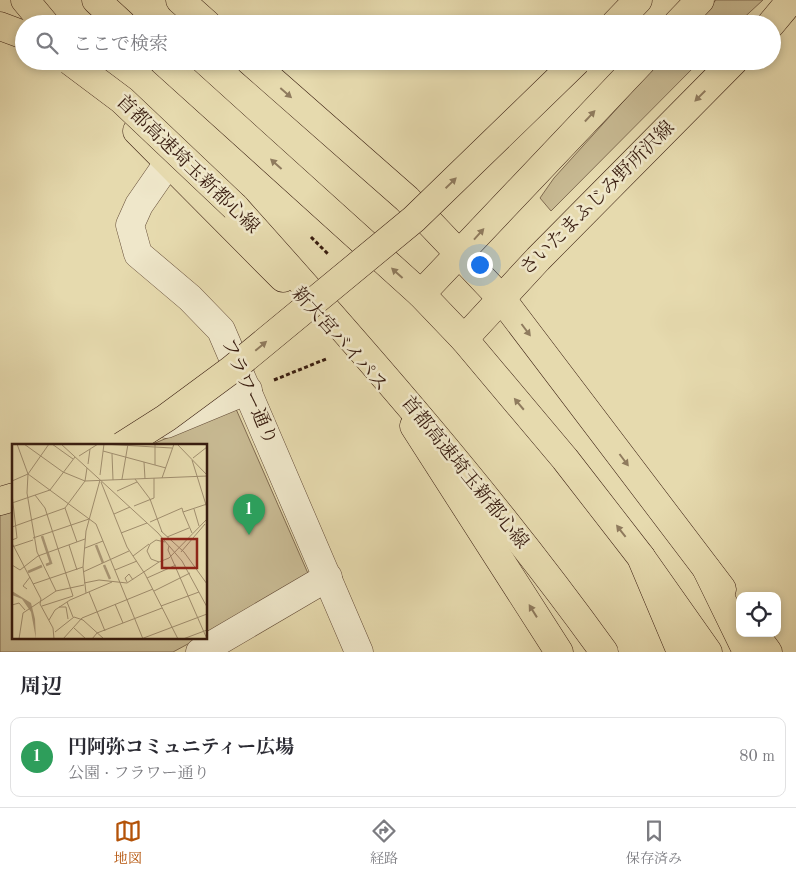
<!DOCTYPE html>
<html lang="ja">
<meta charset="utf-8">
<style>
body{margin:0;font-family:"Old Standard TT","Noto Serif JP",serif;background:#f2f2f3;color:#2b2b33}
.controls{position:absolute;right:15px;bottom:15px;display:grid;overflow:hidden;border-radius:10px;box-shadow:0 2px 8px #0003}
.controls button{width:45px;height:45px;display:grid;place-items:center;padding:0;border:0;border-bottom:1px solid #e1e1e2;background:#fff;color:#2b2b33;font:25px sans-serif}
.you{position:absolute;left:479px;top:264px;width:18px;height:18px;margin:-12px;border:4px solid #fff;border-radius:50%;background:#1a73e8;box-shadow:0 0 0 8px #1a73e833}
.badge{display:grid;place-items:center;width:32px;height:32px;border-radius:50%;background:#b45309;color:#fff;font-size:16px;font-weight:700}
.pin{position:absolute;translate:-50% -41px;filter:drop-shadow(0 1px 2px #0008)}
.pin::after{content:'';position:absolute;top:26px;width:18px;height:15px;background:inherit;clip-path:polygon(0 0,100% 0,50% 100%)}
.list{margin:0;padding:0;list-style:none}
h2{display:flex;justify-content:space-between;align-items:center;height:65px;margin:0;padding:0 20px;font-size:21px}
h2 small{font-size:16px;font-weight:400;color:#7c7c81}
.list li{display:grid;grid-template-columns:32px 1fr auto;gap:15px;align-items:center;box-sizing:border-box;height:80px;margin:0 10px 10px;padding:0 10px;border:1px solid #e1e1e2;border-radius:10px}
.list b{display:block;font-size:19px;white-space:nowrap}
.list p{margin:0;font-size:16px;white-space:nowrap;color:#7c7c81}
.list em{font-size:16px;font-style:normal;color:#7c7c81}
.icon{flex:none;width:28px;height:28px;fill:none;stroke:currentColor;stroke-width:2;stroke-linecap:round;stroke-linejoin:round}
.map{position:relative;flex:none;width:796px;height:652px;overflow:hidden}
.search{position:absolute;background:#fff;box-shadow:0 2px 8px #0003;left:15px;right:15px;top:15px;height:55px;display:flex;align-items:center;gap:12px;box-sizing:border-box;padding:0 18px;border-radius:28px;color:#7c7c81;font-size:19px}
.sheet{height:155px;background:#fff}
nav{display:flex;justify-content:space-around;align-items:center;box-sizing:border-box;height:70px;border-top:1px solid #e1e1e2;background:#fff;font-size:14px;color:#7c7c81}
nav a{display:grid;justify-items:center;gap:2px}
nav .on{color:#b45309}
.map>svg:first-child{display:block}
.green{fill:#c8ba93;stroke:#806b51}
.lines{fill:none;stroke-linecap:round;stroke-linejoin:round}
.minor-casing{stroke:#644c37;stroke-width:29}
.primary-casing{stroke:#381c0f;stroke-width:29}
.trunk-casing{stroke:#381c0f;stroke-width:29}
.motorway-casing{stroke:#381c0f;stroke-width:29}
.path{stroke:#381c0f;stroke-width:3;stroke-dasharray:4 2.5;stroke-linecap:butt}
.minor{stroke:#efe7ca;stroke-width:28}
.primary{stroke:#e6daae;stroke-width:28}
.trunk{stroke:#e6daae;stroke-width:28}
.motorway{stroke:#e6daae;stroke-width:28}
.motorway-bridge-casing{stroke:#381c0f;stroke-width:29;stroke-linecap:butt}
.motorway-bridge{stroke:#e6daae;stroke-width:28}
.oneway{fill:#8f7b5e}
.labels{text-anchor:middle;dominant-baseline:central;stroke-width:5;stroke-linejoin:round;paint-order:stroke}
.street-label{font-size:19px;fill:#381c0f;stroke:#efe7ca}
.inset-river{fill:none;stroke:#ab9978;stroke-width:2.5}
.inset-road{fill:none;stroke:#a08e6e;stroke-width:1}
.view{fill:#8f2418;fill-opacity:0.15;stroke:#8f2418;stroke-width:2.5}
.inset-edge{fill:none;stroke:#381c0f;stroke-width:2.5}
</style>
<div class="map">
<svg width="796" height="652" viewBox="0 0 796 652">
<rect width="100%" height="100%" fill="#e6daae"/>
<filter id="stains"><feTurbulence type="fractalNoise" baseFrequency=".004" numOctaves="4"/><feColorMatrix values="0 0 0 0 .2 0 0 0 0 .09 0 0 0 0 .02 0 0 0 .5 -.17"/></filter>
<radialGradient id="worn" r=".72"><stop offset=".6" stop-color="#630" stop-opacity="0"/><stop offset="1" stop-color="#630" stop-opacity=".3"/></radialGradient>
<g class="green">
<polygon points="716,0 763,0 737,24 694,24"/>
<polygon points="660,61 700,61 551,211 540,198 554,178"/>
<polygon points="236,409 310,578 206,634 206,446 148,446"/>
<polygon points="14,502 14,638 199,638 173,652 0,652 0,508"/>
</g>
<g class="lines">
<g class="minor-casing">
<g id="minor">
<polyline points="168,163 139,205 130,225 138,254 190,298 221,330 359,652"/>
<polyline points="166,424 248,390"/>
<polyline points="200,652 328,577"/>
</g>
</g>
<g class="primary-casing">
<g id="primary">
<polyline points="677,24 700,0"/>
<polyline points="771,24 791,0"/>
<polyline points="421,294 642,61"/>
<polyline points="464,339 538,259 734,61"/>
</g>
</g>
<g class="trunk-casing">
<g id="trunk">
<polyline points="25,0 45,24"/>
<polyline points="96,0 122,24"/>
<polyline points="180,0 207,24"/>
<polyline points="163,61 421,294 464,339 565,459 641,557 681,652"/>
<polyline points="250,61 407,199 501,298 722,589"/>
<polyline points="137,131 283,278"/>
<polyline points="414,426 559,652"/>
<polyline points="754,633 768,652"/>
</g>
</g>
<g class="motorway-casing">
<g id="motorway">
<polyline points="615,24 638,0"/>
<polyline points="0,26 24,35"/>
<path d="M235,207C364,351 491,495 604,652"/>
<polyline points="0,501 14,497"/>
<polyline points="641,557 708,652"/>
<polyline points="707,570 747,652"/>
</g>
</g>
<g class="path">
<polyline points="311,237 328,254"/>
<polyline points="274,380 326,359"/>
</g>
<use href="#minor" class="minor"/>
<use href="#primary" class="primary"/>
<use href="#trunk" class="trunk"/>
<use href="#motorway" class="motorway"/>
<g class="motorway-bridge-casing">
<g id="motorway-bridge">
<polyline points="70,61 122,100 235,207"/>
<polyline points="122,446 166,418 231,370 414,219 577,61"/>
</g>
</g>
<use href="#motorway-bridge" class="motorway-bridge"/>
</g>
<defs><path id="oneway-solid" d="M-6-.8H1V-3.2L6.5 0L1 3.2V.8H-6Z" transform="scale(1.25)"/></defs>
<g class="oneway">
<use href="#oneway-solid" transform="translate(286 93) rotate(41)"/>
<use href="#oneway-solid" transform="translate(700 96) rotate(135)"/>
<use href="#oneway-solid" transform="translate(590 116) rotate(-47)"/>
<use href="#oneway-solid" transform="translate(276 164) rotate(-138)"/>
<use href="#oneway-solid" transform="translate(451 183) rotate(-44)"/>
<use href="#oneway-solid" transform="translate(479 234) rotate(-48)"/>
<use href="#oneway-solid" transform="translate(397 273) rotate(-138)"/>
<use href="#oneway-solid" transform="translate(526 330) rotate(53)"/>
<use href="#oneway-solid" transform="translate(261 346) rotate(-40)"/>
<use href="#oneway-solid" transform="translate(519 404) rotate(-130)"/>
<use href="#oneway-solid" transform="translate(624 460) rotate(53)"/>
<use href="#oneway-solid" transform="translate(621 531) rotate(-128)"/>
<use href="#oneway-solid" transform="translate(533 611) rotate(-122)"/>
</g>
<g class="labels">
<g class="street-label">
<text transform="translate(187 165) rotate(44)">首都高速埼玉新都心線</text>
<text transform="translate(598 199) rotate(-45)">さいたまふじみ野所沢線</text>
<text transform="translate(339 340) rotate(48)">新大宮バイパス</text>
<text transform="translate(248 392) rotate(67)">フラワー通り</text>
<text transform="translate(464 473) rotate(51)">首都高速埼玉新都心線</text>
</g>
</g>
<g transform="translate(12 444)">
<rect width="195" height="195" fill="#e6daae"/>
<path d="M0,147L19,159L23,175L24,195L19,168L10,155L0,151Z" fill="#ab9978"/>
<path class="inset-river" d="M30,92L39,119L34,121M84,101L91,119M92,121L98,135M16,128L30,122"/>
<path class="inset-road" d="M5,0L16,30L84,80L131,195M12,0L51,28L73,37L195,32M37,0L16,30L15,49L25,108L44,147M40,0L61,15M49,0L146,89L170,117L195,163M91,0L160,4M143,0V21M165,0L195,31M91,7L154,24M100,10L101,36M67,12L86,0M181,14L195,3M180,16L195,64M132,18L133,35M76,20L78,5M88,31L92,0M150,34L162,0M110,35L116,0M123,35L138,55L150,88M0,37L16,30M89,38L115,103L133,130L166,195M105,47L125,38M0,50L5,94L0,96M23,51L33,64L61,152L30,162M0,59L38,46L63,13M122,62L142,54V34M53,64L65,98M182,65L187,82M171,68L180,89M102,70L118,63M138,78L170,64L171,68L195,60M0,83L53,64L73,37L75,24M149,87L172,108L195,140M109,89L135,79M155,93L177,84M21,94L77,75M153,98L144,96L138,100L135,107L139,115L147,118L157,114L195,75M0,99L29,155L28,160L41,184L42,195M57,101L65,126M157,102L156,106L195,195M0,103L21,96M73,104L91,97M169,108L193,80M121,112L137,100M0,121L8,126L26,112L73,95M103,126L125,117M71,128L117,107M135,134L164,121M115,138L113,134L117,130L121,136M72,139L87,136L115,139L147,118M21,140L71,123M15,145L11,142L18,133M142,147L178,129M77,148L93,187M74,149L71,123L74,87L88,36M55,158L61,173M103,160L111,179M0,161L7,159L13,166M149,162L187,148M47,163H54L56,175M37,176L43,166L58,156L100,138M62,184L74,195M43,188L62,173L71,176L92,195M7,195L11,169L44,147L72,141M51,195L70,174L141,145M80,195L85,189L150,164M129,195L195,170M171,195L195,186"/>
<path class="view" d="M150,95H185V124H150Z"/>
<rect width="195" height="195" class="inset-edge"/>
</g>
<rect width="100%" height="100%" filter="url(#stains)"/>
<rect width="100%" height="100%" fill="url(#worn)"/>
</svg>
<div class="controls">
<button><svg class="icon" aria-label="locate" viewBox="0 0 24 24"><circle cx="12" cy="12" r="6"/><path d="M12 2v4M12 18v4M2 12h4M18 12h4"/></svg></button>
</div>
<div class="you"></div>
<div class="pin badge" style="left:249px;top:535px;background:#2e9e5b">1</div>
<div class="search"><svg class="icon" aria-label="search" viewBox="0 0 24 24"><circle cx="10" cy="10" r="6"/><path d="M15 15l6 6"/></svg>ここで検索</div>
</div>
<section class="sheet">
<h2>周辺<small></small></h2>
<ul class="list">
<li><span class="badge" style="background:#2e9e5b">1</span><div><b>円阿弥コミュニティー広場</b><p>公園 · フラワー通り</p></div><em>80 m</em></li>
</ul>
</section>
<nav>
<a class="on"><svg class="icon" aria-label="map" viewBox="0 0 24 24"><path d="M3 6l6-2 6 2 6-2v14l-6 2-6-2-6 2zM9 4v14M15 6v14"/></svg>地図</a>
<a><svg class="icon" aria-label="directions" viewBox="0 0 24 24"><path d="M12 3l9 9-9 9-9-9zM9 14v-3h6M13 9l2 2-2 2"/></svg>経路</a>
<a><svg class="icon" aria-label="saved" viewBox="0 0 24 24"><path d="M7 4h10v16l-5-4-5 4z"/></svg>保存済み</a>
</nav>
